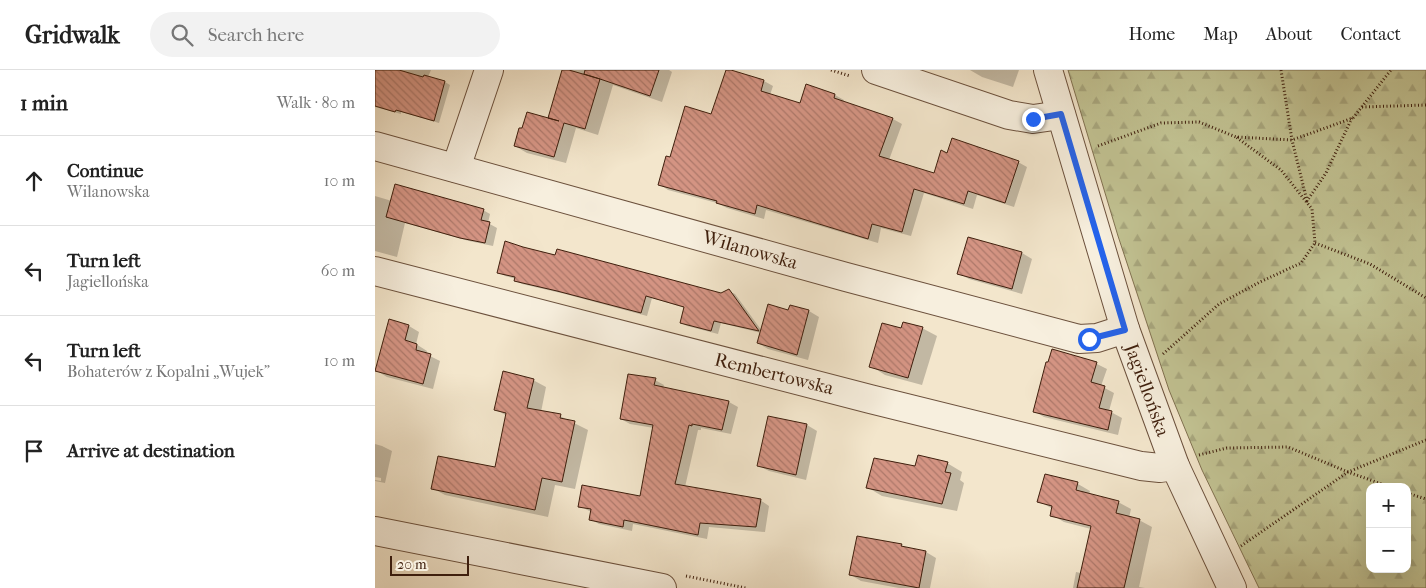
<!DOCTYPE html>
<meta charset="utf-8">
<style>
body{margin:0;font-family:"IM FELL French Canon",serif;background:#f2f2f2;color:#222}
.controls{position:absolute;right:15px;bottom:15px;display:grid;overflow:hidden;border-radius:10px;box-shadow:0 5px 20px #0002}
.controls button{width:45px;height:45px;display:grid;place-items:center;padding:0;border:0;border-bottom:1px solid #e0e0e0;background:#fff;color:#222;font:25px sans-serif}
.scale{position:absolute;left:15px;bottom:12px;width:79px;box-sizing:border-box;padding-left:5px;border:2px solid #3f1f0d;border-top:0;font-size:14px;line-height:18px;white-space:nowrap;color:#3f1f0d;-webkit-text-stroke:4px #f7efde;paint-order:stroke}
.stop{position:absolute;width:15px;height:15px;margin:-11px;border:4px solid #2563eb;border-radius:50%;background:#fff}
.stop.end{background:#2563eb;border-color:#fff;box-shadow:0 1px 5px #0008}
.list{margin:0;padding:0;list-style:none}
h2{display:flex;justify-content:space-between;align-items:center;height:65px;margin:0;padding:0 20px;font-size:21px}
h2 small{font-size:16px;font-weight:400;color:#767676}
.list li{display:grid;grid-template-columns:32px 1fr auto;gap:15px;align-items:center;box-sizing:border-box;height:90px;padding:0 20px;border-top:1px solid #e0e0e0}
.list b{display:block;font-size:19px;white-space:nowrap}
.list p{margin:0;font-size:16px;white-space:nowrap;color:#767676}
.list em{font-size:16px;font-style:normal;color:#767676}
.icon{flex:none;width:28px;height:28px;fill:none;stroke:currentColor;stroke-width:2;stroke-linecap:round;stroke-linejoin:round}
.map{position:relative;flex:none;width:1051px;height:518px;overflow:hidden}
header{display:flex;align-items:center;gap:30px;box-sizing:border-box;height:70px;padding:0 25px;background:#fff;border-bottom:1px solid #e0e0e0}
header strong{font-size:24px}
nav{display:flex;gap:28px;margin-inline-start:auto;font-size:18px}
.search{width:350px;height:45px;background:#f2f2f2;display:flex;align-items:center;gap:12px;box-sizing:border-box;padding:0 18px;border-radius:28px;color:#767676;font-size:19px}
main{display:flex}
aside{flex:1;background:#fff}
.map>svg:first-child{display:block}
.forest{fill:url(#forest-firs);stroke:#807150;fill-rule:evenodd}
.shadow{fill:#0003}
.building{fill:url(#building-back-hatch);stroke:#3f1f0d}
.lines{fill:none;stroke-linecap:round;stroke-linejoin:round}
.street-casing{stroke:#6c513d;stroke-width:30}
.path{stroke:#3f1f0d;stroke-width:3;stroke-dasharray:1 2.5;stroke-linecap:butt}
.street{stroke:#f7efde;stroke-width:28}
.route{stroke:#2563eb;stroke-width:6}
.labels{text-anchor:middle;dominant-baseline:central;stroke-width:4;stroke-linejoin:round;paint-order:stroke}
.street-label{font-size:19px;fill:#3f1f0d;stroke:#f7efde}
</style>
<header>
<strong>Gridwalk</strong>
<div class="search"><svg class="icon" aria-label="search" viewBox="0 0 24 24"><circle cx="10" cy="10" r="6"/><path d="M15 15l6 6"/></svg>Search here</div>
<nav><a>Home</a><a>Map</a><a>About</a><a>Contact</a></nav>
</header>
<main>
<aside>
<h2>1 min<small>Walk · 80 m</small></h2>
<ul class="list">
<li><svg class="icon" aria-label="ahead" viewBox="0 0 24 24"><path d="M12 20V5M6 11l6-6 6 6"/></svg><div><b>Continue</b><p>Wilanowska</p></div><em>10 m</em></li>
<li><svg class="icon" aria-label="left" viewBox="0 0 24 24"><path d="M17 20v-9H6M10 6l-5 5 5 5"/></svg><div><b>Turn left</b><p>Jagiellońska</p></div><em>60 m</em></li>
<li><svg class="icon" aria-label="left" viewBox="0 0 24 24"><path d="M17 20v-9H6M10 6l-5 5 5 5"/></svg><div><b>Turn left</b><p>Bohaterów z Kopalni „Wujek”</p></div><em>10 m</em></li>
<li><svg class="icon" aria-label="arrive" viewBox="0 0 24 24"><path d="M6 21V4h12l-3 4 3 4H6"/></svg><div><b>Arrive at destination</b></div></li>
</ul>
</aside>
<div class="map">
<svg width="1051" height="518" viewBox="0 0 1051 518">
<defs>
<pattern id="forest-firs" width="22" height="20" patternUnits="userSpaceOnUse" patternTransform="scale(1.25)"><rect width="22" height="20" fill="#c2c393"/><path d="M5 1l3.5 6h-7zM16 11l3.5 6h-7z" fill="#a8a77e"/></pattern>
<pattern id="building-back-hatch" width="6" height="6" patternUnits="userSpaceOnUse" patternTransform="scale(1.25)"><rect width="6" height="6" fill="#d49483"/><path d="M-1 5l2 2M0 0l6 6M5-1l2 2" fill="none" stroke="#ad786a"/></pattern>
</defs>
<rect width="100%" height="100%" fill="#f3e6cc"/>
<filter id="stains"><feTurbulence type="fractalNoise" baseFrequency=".004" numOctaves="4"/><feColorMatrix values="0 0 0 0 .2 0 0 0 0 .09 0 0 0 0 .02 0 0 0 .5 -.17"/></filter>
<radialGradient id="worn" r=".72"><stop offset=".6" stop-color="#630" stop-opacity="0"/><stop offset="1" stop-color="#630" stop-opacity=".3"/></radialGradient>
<path class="forest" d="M693,0H1051V518H884L827,400L794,320L743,166ZM995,417H1032V499H995Z"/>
<g class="shadow">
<polygon points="0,0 56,0 53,7 70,12 75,15 64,53 26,42 26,44 0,37"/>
<polygon points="189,0 294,0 297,2 287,32 238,15 223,65 201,58 191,93 152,83 140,76 179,51"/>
<polygon points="352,0 389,11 398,16 395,25 425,34 460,25 469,30 468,33 518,49 527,54 514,90 559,105 573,84 643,92 652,97 639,137 602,125 598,139 549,123 536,166 506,158 503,173 391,140 389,149 352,138 342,133 293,120 284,114 296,88 337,46"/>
<polygon points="595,0 644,0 638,17 607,7"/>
<polygon points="0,126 17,131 108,140 115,144 113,153 122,158 118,176 94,171 30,153 22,187 0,181"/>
<polygon points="148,179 347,225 354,221 360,224 387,261 414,242 416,237 434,241 444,247 433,290 393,279 383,273 386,263 346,253 343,264 312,256 306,253 310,238 277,228 272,246 190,224 147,214 141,211 141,209 130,206 123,202"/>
<polygon points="647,183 657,189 647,224 594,209 583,203"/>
<polygon points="34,256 44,262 41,274 52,281 51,284 65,291 58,319 12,307 2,301"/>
<polygon points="547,258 562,266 547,315 510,305 496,296 527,260"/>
<polygon points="674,294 722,294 732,299 726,316 739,323 734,341 747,348 743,365 669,347 659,341"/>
<polygon points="158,310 171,317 166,342 185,346 213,360 200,419 180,415 173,447 70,425 57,418 121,399 132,346 120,339"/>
<polygon points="280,310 289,315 288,318 354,332 363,337 356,364 326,358 326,360 323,360 310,417 385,430 394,436 390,462 334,457 332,469 258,454 257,461 224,454 215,449 216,442 205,436 266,427 279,358 255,354 246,349"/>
<polygon points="432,355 442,361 431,410 394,401 384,396"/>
<polygon points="0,374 7,376 17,381 10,413 0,411 0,410 6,411 6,408 0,407"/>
<polygon points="572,393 587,402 585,410 589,413 582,441 507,426 492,417 541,398"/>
<polygon points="703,414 715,421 714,425 743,432 756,439 754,448 764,450 777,457 764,517 770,518 698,518 701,502 706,503 716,459 689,452 677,445 678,439 663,431"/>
<polygon points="526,475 531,478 551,482 561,488 555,518 524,518 486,511 476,505"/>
</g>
<g class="building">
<polygon points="0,0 24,0 48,7 49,5 70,11 59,51 21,40 20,42 0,36"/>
<polygon points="187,0 194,0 225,9 209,4 210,0 284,0 275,26 225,9 210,59 189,53 179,87 139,76 144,58 147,58 152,42 184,51 173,48"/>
<polygon points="351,0 356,0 389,10 386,21 425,33 431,14 460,24 459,28 518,48 504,86 559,103 566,80 572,83 577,68 644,91 630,133 593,121 589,134 539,119 527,162 497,154 493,169 382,135 380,144 341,133 342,131 283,115 291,86 295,87 310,36 336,44"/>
<polygon points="20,114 109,139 106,150 115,152 110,173 85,168 11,147"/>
<polygon points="593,167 647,182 637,219 582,204"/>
<polygon points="130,171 148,177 180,185 182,179 346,223 354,219 384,261 339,251 336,261 305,253 309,237 271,226 266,243 182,221 139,211 140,207 122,203"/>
<polygon points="393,234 413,240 415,235 434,240 422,285 382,273"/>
<polygon points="14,249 34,255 30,270 42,274 41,280 56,284 48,314 0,301"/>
<polygon points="528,252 548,257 533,308 494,297 507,253 526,258"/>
<polygon points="677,279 722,292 716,312 730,316 724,338 737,341 733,360 658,342 671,292 673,292"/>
<polygon points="128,301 159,309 152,338 186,344 185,348 200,351 187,412 167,408 160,440 56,419 63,386 120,397 131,343 119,340"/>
<polygon points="253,304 281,308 279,315 354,331 347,360 317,354 317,356 314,355 300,414 386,429 381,457 325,453 323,465 249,450 248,457 214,450 216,439 203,437 207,415 265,426 278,355 245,349"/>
<polygon points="393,346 432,354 421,405 382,396"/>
<polygon points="543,385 573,392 570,402 576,403 567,434 491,418 499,388 540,396"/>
<polygon points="670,404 703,412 701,420 744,431 741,443 765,449 749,518 702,518 716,456 675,446 677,436 662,432"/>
<polygon points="482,466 527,474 526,476 551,481 544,518 474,505"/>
</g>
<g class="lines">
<g class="street-casing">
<g id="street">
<polyline points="501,0 634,45 658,49 686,45"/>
<polyline points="673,0 750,259 800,396 857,518"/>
<polyline points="0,76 471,207 704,269 722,268 750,259"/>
<polyline points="81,98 114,0"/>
<polyline points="0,201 495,329 766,396 785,398 800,396"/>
<polyline points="0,461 287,518"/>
</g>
</g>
<g class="path">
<polyline points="456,0 475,6"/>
<polyline points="906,0 917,70 932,131 951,103 977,48"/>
<polyline points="987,37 1051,35"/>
<polyline points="723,76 786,53 824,52 861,67 917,70 978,48 1016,0"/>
<polyline points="940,173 995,194 1051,228"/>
<polyline points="788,284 844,234 885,212 926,193 940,173 937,139 906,100 861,67"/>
<polyline points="824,385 852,378 913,377 973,402 1015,417"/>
<polyline points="1032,423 1051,429"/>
<polyline points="866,476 973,402 1051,370"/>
<polyline points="311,506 371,518"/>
</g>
<use href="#street" class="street"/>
</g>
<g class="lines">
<polyline class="route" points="658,49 686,44 750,260 714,269"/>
</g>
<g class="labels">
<g class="street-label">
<text transform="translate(375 180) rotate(16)">Wilanowska</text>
<text transform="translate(399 304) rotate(14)">Rembertowska</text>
<text transform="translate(772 320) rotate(70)">Jagiellońska</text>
</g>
</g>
<rect width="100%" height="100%" filter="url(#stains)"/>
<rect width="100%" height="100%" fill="url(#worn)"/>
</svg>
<div class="controls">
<button>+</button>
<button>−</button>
</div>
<div class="scale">20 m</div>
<div class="stop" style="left:714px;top:269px"></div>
<div class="stop end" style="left:658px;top:49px"></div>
</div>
</main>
